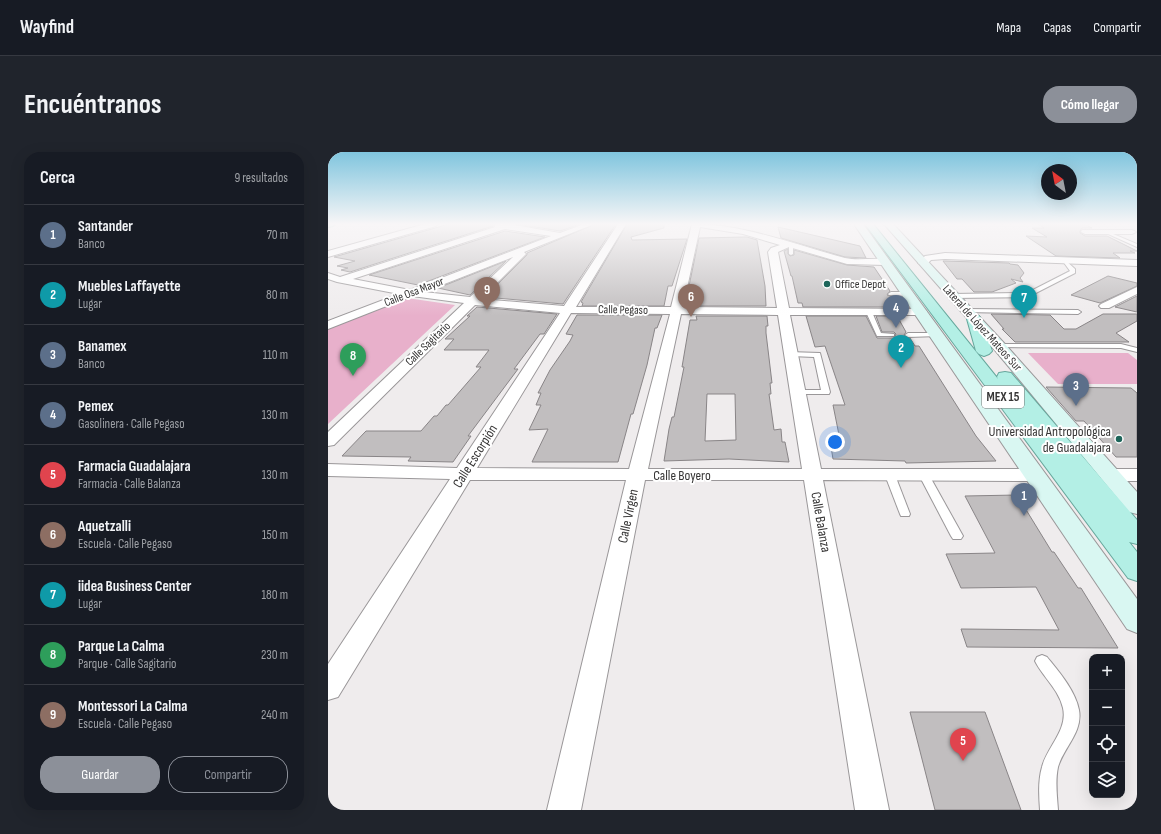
<!DOCTYPE html>
<html lang="es">
<meta charset="utf-8">
<style>
body{margin:0;font-family:"Sofia Sans Condensed",sans-serif;background:#20242c;color:#f1f3f6}
.controls{position:absolute;right:12px;bottom:12px;display:grid;overflow:hidden;border-radius:8px;box-shadow:0 4px 16px #0002}
.controls button{width:36px;height:36px;display:grid;place-items:center;padding:0;border:0;border-bottom:1px solid #363941;background:#171b24;color:#f1f3f6;font:20px sans-serif}
.compass{position:absolute;left:713px;top:12px;width:36px;height:36px;border-radius:50%;background:#171b24;box-shadow:0 4px 16px #0002;rotate:328deg}
.you{position:absolute;left:507px;top:290px;width:14px;height:14px;margin:-10px;border:3px solid #fff;border-radius:50%;background:#1a73e8;box-shadow:0 0 0 6px #1a73e833}
.badge{display:grid;place-items:center;width:26px;height:26px;border-radius:50%;background:#8c9099;color:#fff;font-size:13px;font-weight:700}
.pin{position:absolute;translate:-50% -33px;filter:drop-shadow(0 1px 2px #0008)}
.pin::after{content:'';position:absolute;top:21px;width:14px;height:12px;background:inherit;clip-path:polygon(0 0,100% 0,50% 100%)}
.list{margin:0;padding:0;list-style:none}
h2{display:flex;justify-content:space-between;align-items:center;height:52px;margin:0;padding:0 16px;font-size:17px}
h2 small{font-size:13px;font-weight:400;color:#9ea1a6}
.list li{display:grid;grid-template-columns:26px 1fr auto;gap:12px;align-items:center;box-sizing:border-box;height:60px;padding:0 16px;border-top:1px solid #363941}
.list b{display:block;font-size:15px;white-space:nowrap}
.list p{margin:0;font-size:13px;white-space:nowrap;color:#9ea1a6}
.list em{font-size:13px;font-style:normal;color:#9ea1a6}
.actions{display:flex;gap:8px;padding:12px 16px}
.actions a{flex:1;padding:9px 0;border:1px solid #8c9099;border-radius:16px;text-align:center;font-size:14px;color:#8c9099}
.actions .main{background:#8c9099;color:#fff}
.icon{flex:none;width:22px;height:22px;fill:none;stroke:currentColor;stroke-width:2;stroke-linecap:round;stroke-linejoin:round}
.map{position:relative;flex:none;width:809px;height:658px;overflow:hidden;border-radius:16px}
header{display:flex;align-items:center;gap:24px;box-sizing:border-box;height:56px;padding:0 20px;background:#171b24;border-bottom:1px solid #363941}
header strong{font-size:19px}
nav{display:flex;gap:22px;margin-inline-start:auto;font-size:14px}
.intro{display:flex;align-items:center;justify-content:space-between;box-sizing:border-box;height:96px;padding:0 24px}
h1{margin:0;font-size:28px}
.button{padding:10px 18px;border-radius:16px;background:#8c9099;color:#fff;font-size:14px;font-weight:700}
main{display:flex;gap:24px;padding:0 24px}
aside{flex:1;background:#171b24;border-radius:16px;box-shadow:0 4px 16px #0002}
.map>svg:first-child{display:block}
.green{fill:#e8b0cb}
.building{fill:#c1bebf;stroke:#898587;fill-rule:evenodd}
.lines{fill:none;stroke-linecap:round;stroke-linejoin:round}
.lane-casing{stroke:#9a9799;stroke-width:2}
.street-casing{stroke:#9a9799;stroke-width:2}
.secondary-casing{stroke:#9a9799;stroke-width:2}
.primary-casing{stroke:#66a79c;stroke-width:2}
.lane{fill:#fff;fill-rule:evenodd}
.street{fill:#fff;fill-rule:evenodd}
.secondary{fill:#d9f7f2;fill-rule:evenodd}
.primary{fill:#b3efe5;fill-rule:evenodd}
.poi-dot{fill:#1d655a;stroke:#fff;stroke-width:1.5}
.labels{text-anchor:middle;dominant-baseline:central;stroke-width:4;stroke-linejoin:round;paint-order:stroke}
.far-poi-label{font-size:12px;fill:#363535;stroke:#fff;text-anchor:start}
.far-street-label{font-size:12px;fill:#363535;stroke:#fff}
.shield{fill:#fff;stroke:#727272;stroke-width:1}
.shield-label{font-size:13px;font-weight:bold;fill:#363535}
.poi-label{font-size:14px;fill:#363535;stroke:#fff;text-anchor:end}
.street-label{font-size:14px;fill:#363535;stroke:#fff}
</style>
<header>
<strong>Wayfind</strong>
<nav><a>Mapa</a><a>Capas</a><a>Compartir</a></nav>
</header>
<div class="intro"><h1>Encuéntranos</h1><a class="button">Cómo llegar</a></div>
<main>
<aside>
<h2>Cerca<small>9 resultados</small></h2>
<ul class="list">
<li><span class="badge" style="background:#5c6f8a">1</span><div><b>Santander</b><p>Banco</p></div><em>70 m</em></li>
<li><span class="badge" style="background:#0f9aa8">2</span><div><b>Muebles Laffayette</b><p>Lugar</p></div><em>80 m</em></li>
<li><span class="badge" style="background:#5c6f8a">3</span><div><b>Banamex</b><p>Banco</p></div><em>110 m</em></li>
<li><span class="badge" style="background:#5c6f8a">4</span><div><b>Pemex</b><p>Gasolinera · Calle Pegaso</p></div><em>130 m</em></li>
<li><span class="badge" style="background:#e0444e">5</span><div><b>Farmacia Guadalajara</b><p>Farmacia · Calle Balanza</p></div><em>130 m</em></li>
<li><span class="badge" style="background:#8d6e63">6</span><div><b>Aquetzalli</b><p>Escuela · Calle Pegaso</p></div><em>150 m</em></li>
<li><span class="badge" style="background:#0f9aa8">7</span><div><b>iidea Business Center</b><p>Lugar</p></div><em>180 m</em></li>
<li><span class="badge" style="background:#2e9e5b">8</span><div><b>Parque La Calma</b><p>Parque · Calle Sagitario</p></div><em>230 m</em></li>
<li><span class="badge" style="background:#8d6e63">9</span><div><b>Montessori La Calma</b><p>Escuela · Calle Pegaso</p></div><em>240 m</em></li>
</ul>
<div class="actions"><a class="main">Guardar</a><a>Compartir</a></div>
</aside>
<div class="map">
<svg width="809" height="658" viewBox="0 0 809 658">
<rect width="100%" height="100%" fill="#efeced"/>
<g class="green">
<polygon points="79,146 127,153 0,272 0,177"/>
<polygon points="700,201 800,201 809,208 809,232 730,232"/>
</g>
<g class="building">
<polygon points="121,72 165,72 165,74 22,120 13,118 20,116 9,114 27,109 6,105"/>
<polygon points="188,72 252,72 232,79"/>
<polygon points="267,72 288,72 235,152 157,145 199,103 199,101"/>
<polygon points="299,72 336,72 336,76 303,85 304,88 359,87 344,134 340,134 336,154 254,154 255,151 253,150"/>
<polygon points="710,72 758,73 764,76 754,76 752,79 752,81 757,84 779,84 809,99 802,99 807,101 785,101 792,106 728,104 698,84 719,85 704,76 716,76"/>
<polygon points="450,75 532,94 538,106 517,105 453,86"/>
<polygon points="177,79 217,85 90,133 41,123"/>
<polygon points="416,85 419,85 429,88 437,134 438,154 368,154 368,134 361,134 371,86"/>
<polygon points="460,97 460,102 462,104 466,103 466,98 519,113 546,115 562,139 559,143 565,145 569,151 561,151 564,155 475,155 474,151 470,151 464,124 463,124 456,99"/>
<polygon points="178,109 142,143 110,136"/>
<polygon points="615,109 681,111 682,112 690,113 696,121 692,126 695,130 683,127 688,131 664,140 646,140 634,127 629,127"/>
<polygon points="780,124 809,131 809,134 772,151 743,143"/>
<polygon points="809,144 809,160 787,155"/>
<polygon points="149,155 229,162 216,182 212,182 186,217 190,217 140,284 143,284 125,310 80,309 83,305 14,304 38,279 93,279 106,264 109,264 118,253 120,253 153,215 148,215 161,198 116,198 126,187 117,187 142,164 139,164"/>
<polygon points="663,162 722,163 736,177 748,177 775,162 809,162 809,169 788,181 801,190 687,190 674,177 676,177"/>
<polygon points="249,163 334,163 329,176 327,176 319,213 305,262 303,262 290,310 204,310 220,277 201,278 213,253 208,253 213,241 210,241 222,218 242,189 245,183 238,182"/>
<path d="M368,164H439L440,174H438V181L444,231H442L443,242H441L446,278L453,277L454,290H457L461,310L401,307L336,309L341,277L344,265H346L356,215H354L362,168H369ZM379,242H407L408,288L377,289Z"/>
<polygon points="478,164 538,164 549,186 566,186 568,182 566,180 554,180 548,164 569,164 578,180 576,183 582,186 587,194 591,194 648,284 668,309 578,311 577,309 505,307 501,283 511,283 505,253 517,253 497,194 487,195"/>
<polygon points="718,235 803,236 809,241 809,305 788,305 756,269 748,269"/>
<polygon points="689,343 724,400 726,400 750,436 753,436 790,496 639,495 633,477 731,478 708,435 633,436 618,402 667,401 637,344"/>
<polygon points="582,560 657,560 693,658 607,658"/>
</g>
<g class="lines">
<g class="lane-casing">
<g id="lane">
<polygon points="778,79 809,92 809,95 778,81"/>
<polygon points="463,92 465,93 465,102 463,103 461,102 461,93"/>
<polygon points="736,107 747,117 747,121 700,145 624,146 621,144 624,142 699,141 742,119 734,108"/>
<polygon points="563,140 580,140 583,142 580,144 561,143 560,142"/>
<polygon points="638,157 750,158 753,160 750,162 636,160 636,158"/>
<polygon points="541,158 544,160 553,181 566,182 566,184 549,184 538,160"/>
<polygon points="609,181 612,183 611,184 580,185 577,183 580,181"/>
<polygon points="671,192 793,192 809,196 809,200 793,196 669,195 669,193"/>
<polygon points="460,200 492,201 502,240 501,242 467,242 466,240 470,238 493,238 486,205 463,204 460,204"/>
<polygon points="562,320 567,323 582,362 581,364 573,364 572,362 557,323"/>
<polygon points="596,320 601,323 635,384 633,387 625,387 623,384 591,323"/>
<path d="M714,503L719,505C731,520 747,538 751,558C755,580 736,595 730,615C727,629 729,644 730,658H712C711,644 710,629 714,615C719,595 740,578 735,556C731,538 715,525 707,509L709,505Z"/>
</g>
</g>
<g class="street-casing">
<g id="street">
<polygon points="97,72 109,72 108,74 0,105 0,99"/>
<path d="M166,72H187L186,73L232,81L256,72H266L196,100L198,102L153,147L236,154L290,72H298L248,155H343L364,72C417,72 467,93 517,106C531,109 546,105 560,108L562,110L560,112L557,113L519,112L461,95L450,100L461,156L593,157L597,158L599,160L597,162L593,163H462L493,317H707L714,319L716,323L714,327L707,329L495,328L561,658H527L476,328H317L253,658H219L298,328H142L10,545L0,548V512L122,327L0,324V312L129,316L232,161L147,153L6,293L0,294V280L136,151L84,144L0,177V169L71,142L9,130L0,127V121L12,125L167,75ZM372,75L415,82L452,93L443,96L440,100L449,156L355,155ZM177,77L223,84L82,138L25,127ZM185,105L142,145L96,140ZM243,161L342,162L301,317L149,316ZM353,162L450,163L474,317H320Z"/>
<polygon points="754,78 804,78 808,80 804,82 757,82 753,80"/>
<polygon points="617,101 809,108 809,114 617,107 603,108 598,113 595,114 590,111 597,104"/>
<polygon points="809,135 809,142 781,156 773,156 771,154 773,152"/>
<polygon points="781,317 809,317 809,329 781,329 774,327 772,323 774,319"/>
</g>
</g>
<g class="secondary-casing">
<g id="secondary">
<polygon points="526,72 535,72 809,447 809,481 799,477"/>
<polygon points="556,72 565,72 676,191 809,340 809,362 801,360 666,197"/>
</g>
</g>
<g class="primary-casing">
<g id="primary">
<polygon points="0,72 7,72 5,74 0,75"/>
<polygon points="537,72 545,72 670,227 669,225 671,221 677,220 683,221 809,368 809,392 801,390 809,400 809,429 800,426"/>
<polygon points="646,163 651,164 653,167 664,199 661,202 656,204 651,202 648,199 639,167 641,164"/>
</g>
</g>
<use href="#lane" class="lane"/>
<use href="#street" class="street"/>
<use href="#secondary" class="secondary"/>
<use href="#primary" class="primary"/>
</g>
<linearGradient id="sky" x2="0" y2="1"><stop stop-color="#80c5de"/><stop offset="0.44" stop-color="#f8f6f7"/><stop offset="1" stop-color="#f8f6f7" stop-opacity="0"/></linearGradient>
<rect width="809" height="164" fill="url(#sky)"/>
<g class="poi-dot">
<circle cx="499" cy="132" r="4"/>
<circle cx="791" cy="287" r="4"/>
</g>
<g class="labels">
<g class="far-poi-label">
<text x="507" y="132">Office Depot</text>
</g>
<g class="far-street-label">
<text transform="translate(86 140) rotate(-21)">Calle Osa Mayor</text>
<text transform="translate(295 158) rotate(1)">Calle Pegaso</text>
<text transform="translate(654 176) rotate(48)">Lateral de López Mateos Sur</text>
<text transform="translate(100 192) rotate(-44)">Calle Sagitario</text>
</g>
<rect class="shield" x="654" y="234" width="42" height="22" rx="3"/>
<g class="shield-label">
<text x="675" y="245">MEX 15</text>
</g>
<g class="poi-label">
<text x="783" y="279">Universidad Antropológica<tspan x="783" dy="16">de Guadalajara</tspan></text>
</g>
<g class="street-label">
<text transform="translate(147 304) rotate(-58)">Calle Escorpión</text>
<text x="354" y="323">Calle Boyero</text>
<text transform="translate(300 364) rotate(-78)">Calle Virgen</text>
<text transform="translate(493 370) rotate(80)">Calle Balanza</text>
</g>
</g>
</svg>
<div class="controls">
<button>+</button>
<button>−</button>
<button><svg class="icon" aria-label="locate" viewBox="0 0 24 24"><circle cx="12" cy="12" r="6"/><path d="M12 2v4M12 18v4M2 12h4M18 12h4"/></svg></button>
<button><svg class="icon" aria-label="layers" viewBox="0 0 24 24"><path d="M12 4l9 5-9 5-9-5zM3 14l9 5 9-5"/></svg></button>
</div>
<svg class="compass" viewBox="-18 -18 36 36"><path d="M0-13l5 13h-10z" fill="#e53935"/><path d="M0 13l5-13h-10z" fill="#9ea1a6"/></svg>
<div class="you"></div>
<div class="pin badge" style="left:696px;top:364px;background:#5c6f8a">1</div>
<div class="pin badge" style="left:573px;top:216px;background:#0f9aa8">2</div>
<div class="pin badge" style="left:748px;top:254px;background:#5c6f8a">3</div>
<div class="pin badge" style="left:568px;top:176px;background:#5c6f8a">4</div>
<div class="pin badge" style="left:635px;top:609px;background:#e0444e">5</div>
<div class="pin badge" style="left:363px;top:165px;background:#8d6e63">6</div>
<div class="pin badge" style="left:696px;top:166px;background:#0f9aa8">7</div>
<div class="pin badge" style="left:25px;top:224px;background:#2e9e5b">8</div>
<div class="pin badge" style="left:159px;top:158px;background:#8d6e63">9</div>
</div>
</main>
